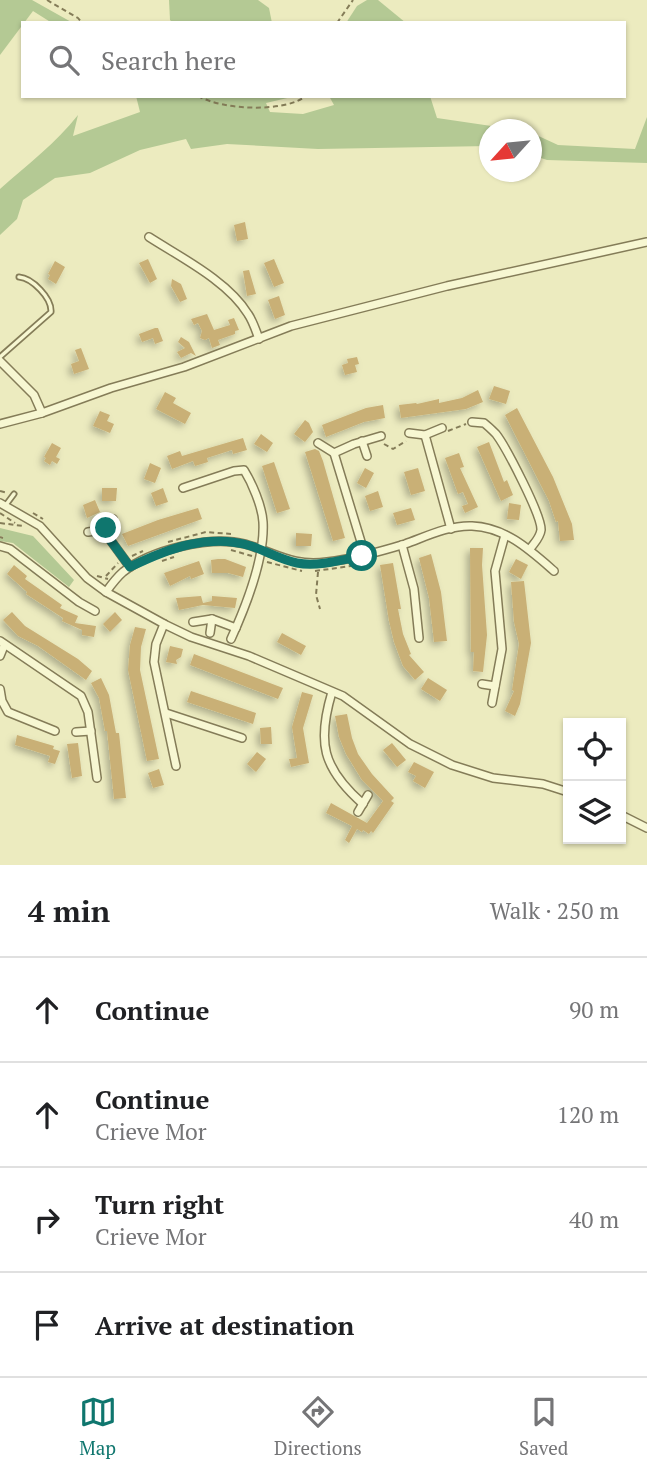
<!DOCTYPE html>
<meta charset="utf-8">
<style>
body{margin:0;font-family:"PT Serif",serif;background:#f6f6f6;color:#202124}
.controls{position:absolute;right:21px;bottom:21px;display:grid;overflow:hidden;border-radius:0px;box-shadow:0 2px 5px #0004}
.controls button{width:63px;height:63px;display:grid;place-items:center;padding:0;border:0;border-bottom:2px solid #e0e0e0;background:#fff;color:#202124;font:35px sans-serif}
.compass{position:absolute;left:479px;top:119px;width:63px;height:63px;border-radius:50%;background:#fff;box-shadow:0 2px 5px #0004;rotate:243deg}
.stop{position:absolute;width:21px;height:21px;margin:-16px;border:5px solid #0f766e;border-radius:50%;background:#fff}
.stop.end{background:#0f766e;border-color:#fff;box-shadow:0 2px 7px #0008}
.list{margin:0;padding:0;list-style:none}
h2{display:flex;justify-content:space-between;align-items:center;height:91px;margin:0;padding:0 28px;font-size:30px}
h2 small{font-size:23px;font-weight:400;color:#757577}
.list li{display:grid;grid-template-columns:46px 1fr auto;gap:21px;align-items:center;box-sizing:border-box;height:105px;padding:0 28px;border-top:2px solid #e0e0e0}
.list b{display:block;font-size:26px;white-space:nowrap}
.list p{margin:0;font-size:23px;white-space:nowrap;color:#757577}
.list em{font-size:23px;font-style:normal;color:#757577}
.icon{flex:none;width:38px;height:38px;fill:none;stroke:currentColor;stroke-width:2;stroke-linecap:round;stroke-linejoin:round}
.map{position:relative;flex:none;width:647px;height:865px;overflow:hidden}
.search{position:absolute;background:#fff;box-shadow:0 2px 5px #0004;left:21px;right:21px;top:21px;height:77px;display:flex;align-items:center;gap:18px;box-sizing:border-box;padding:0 24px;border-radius:0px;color:#757577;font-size:26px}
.sheet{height:511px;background:#fff}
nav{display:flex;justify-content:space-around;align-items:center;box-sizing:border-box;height:98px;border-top:2px solid #e0e0e0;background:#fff;font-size:19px;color:#757577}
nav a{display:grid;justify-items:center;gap:4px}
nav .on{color:#0f766e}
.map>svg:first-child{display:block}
.green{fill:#b4c994}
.building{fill:#c9b076;filter:url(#shadow)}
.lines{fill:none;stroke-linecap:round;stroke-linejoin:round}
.service-casing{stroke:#847c58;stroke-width:7}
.minor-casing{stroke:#847c58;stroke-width:10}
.path{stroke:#847c58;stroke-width:2;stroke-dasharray:5 3.5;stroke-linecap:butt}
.service{stroke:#f7f7d2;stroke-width:3.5}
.minor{stroke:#f7f7d2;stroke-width:7}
.route{stroke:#0f766e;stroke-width:9}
</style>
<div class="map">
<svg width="647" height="865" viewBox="0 0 647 865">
<defs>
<filter id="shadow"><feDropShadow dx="-3.5" dy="3.5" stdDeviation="3.5" flood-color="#0004"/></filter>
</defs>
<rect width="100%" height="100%" fill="#ecebbf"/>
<g class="green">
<polygon points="0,0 32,0 73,23 52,23 33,11 0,55"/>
<polygon points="169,0 258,0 269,8 272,23 173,23 170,20"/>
<polygon points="367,0 378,0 406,23 346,23 357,6"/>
<path d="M136,96H296L266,103L270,112L303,114L334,105L329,96H430L437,118L512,129L490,130L489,146L318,149L227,144L191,149L186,139L140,150L90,173L55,178L23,200L17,219L0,235V189C27,165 56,143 78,115L73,136L140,112Z"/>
<polygon points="647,117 647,163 547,160 532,155 532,133 558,145 635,149"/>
<polygon points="0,528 33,536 74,580 69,587 13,543 0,541 0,538 4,537 0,536"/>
</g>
<g class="building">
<polygon points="245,222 248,239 237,241 234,225"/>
<polygon points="148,259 157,279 150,283 139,263"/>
<polygon points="274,259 284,283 274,287 264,263"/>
<polygon points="55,261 65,267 56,284 48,279 50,275 48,274"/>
<polygon points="249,270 256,294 247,296 243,271"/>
<polygon points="172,279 181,284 187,299 180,302 171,286"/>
<polygon points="279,296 285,315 275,319 268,300"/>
<polygon points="207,314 214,330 230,325 228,320 234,318 239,330 235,331 235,334 218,340 220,345 212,348 209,338 205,340 200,338 202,331 198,323 194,325 191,319"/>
<polygon points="155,328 158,328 163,341 155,344 153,338 142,342 139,334"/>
<polygon points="181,337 189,342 196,356 191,353 181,358 177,352 185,348 178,342"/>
<polygon points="81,348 89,369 74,374 71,364 79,361 75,350"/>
<polygon points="357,357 359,364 355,365 357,372 345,375 342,365 348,363 347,359"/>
<polygon points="494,386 510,391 506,404 489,399"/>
<polygon points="478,390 483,402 466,409 401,418 399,405 416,403 417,404 439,399 439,403 462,398"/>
<polygon points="165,392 176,398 173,403 191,413 185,424 156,409"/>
<polygon points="383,405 385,418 364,422 326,437 322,425 366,408"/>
<polygon points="517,408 553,477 572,524 574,540 560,541 558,521 556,522 549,501 505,415"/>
<polygon points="100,411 110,415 107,421 114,424 110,433 93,426"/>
<polygon points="305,420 309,423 313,432 305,442 294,434"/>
<polygon points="261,434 273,443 267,452 254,444"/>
<polygon points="243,438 247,450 233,454 232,450 207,458 208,462 195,466 193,461 172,469 167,456 180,451 182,456"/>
<polygon points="489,442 504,482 507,480 513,495 501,501 477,447"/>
<polygon points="52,443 61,448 56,457 60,459 57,464 52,461 50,465 44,461 46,458 44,457"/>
<polygon points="315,449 319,451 323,461 345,538 333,541 305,452"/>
<polygon points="459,453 464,467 460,468 478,507 465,513 462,506 468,504 463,492 458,494 445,458"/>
<polygon points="274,462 290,509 277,513 262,466"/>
<polygon points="150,463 161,468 155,483 144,479"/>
<polygon points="365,468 374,473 366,488 357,483"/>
<polygon points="418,468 425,491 411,495 404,472"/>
<polygon points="102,488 117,488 116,501 102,501"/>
<polygon points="163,488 168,502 156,506 151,493"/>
<polygon points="378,491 383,507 370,511 365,496"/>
<polygon points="95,500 100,512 87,518 83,505"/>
<polygon points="509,503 521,505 519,520 507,519"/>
<polygon points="198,508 202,519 128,546 122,534 158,520"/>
<polygon points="411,508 415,520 397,525 393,513"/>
<polygon points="296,533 312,534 311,546 296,546"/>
<polygon points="470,548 483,548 482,565 487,635 483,672 473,671 474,652 471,652"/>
<polygon points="431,554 441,592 447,641 434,642 429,598 419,558"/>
<polygon points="218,559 225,559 246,567 243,577 228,573 212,573 211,560"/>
<polygon points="516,559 528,565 521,579 509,572"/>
<polygon points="199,561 204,574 191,579 190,576 170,586 164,573"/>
<polygon points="393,563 401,609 398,609 403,634 411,654 409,655 424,672 415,680 403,666 394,642 389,621 380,565"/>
<polygon points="14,565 27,576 25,579 62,605 60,608 78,616 75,623 96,626 94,637 82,635 82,630 62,621 63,618 26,594 27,592 7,574"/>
<polygon points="524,581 531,643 520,704 515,716 505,711 514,691 512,690 519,644 514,622 511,582"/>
<polygon points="201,596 203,603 212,601 212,596 237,598 235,608 203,605 179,610 176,598"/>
<polygon points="12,612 25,626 78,659 92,671 86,680 38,646 18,636 3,620"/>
<polygon points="115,612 122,620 110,632 103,624"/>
<polygon points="135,627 146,629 141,647 140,670 159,759 147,761 128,670 130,645"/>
<polygon points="282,633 306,646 301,655 277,642"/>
<polygon points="170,646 183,649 181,657 176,660 177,664 166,662"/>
<polygon points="194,654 283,688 278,699 190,665"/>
<polygon points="101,678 109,695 116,733 119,733 126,798 114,799 107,731 105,731 99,698 91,683"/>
<polygon points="428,678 447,690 440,701 421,689"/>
<polygon points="191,691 256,713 253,724 187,702"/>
<polygon points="302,692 313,695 303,728 309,763 291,767 289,759 297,758 292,727"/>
<polygon points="347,714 352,738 358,754 372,774 394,798 391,801 394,803 373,833 371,831 369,834 363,830 362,832 357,829 349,843 345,840 352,826 326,813 331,803 367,823 383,801 362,780 346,754 339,737 335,716"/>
<polygon points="271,727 272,744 261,744 260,728"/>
<polygon points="17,735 54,746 53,749 60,751 55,764 48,762 50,756 15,745"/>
<polygon points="78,743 82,776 72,778 67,744"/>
<polygon points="392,743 406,760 397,767 383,750"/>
<polygon points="257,752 266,759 256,772 247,764"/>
<polygon points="414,762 434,772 425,788 413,781 416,776 408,772"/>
<polygon points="159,769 164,785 153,788 148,773"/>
</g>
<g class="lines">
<g class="service-casing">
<g id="service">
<path d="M0,357L51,312C52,298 32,278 19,277"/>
<polyline points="5,506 14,494"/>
</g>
</g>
<g class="minor-casing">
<g id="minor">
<path d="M149,237C180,257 228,281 248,314C253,321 256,331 259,339"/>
<polyline points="0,361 34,395 42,413"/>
<path d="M472,422L484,423C488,426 492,430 496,434C506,447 542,516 541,530C540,538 534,543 530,549"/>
<polyline points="0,424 42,413 111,388 184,367 291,326 447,286 647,242"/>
<polyline points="409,433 425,435 442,428"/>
<polyline points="425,435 451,529"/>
<polyline points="362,441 367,456"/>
<polyline points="318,443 334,453 354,444 381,436"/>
<polyline points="334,453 365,555"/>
<path d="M183,488L234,471L244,470C252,483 262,506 263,522C265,558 246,606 231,639"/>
<polyline points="0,503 40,526 87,578 106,592 166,625 191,637 249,656 343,696 410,744 452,765 493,778 543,784 568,792"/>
<polyline points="103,530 130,567"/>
<polyline points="88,532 103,530 113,519"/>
<polyline points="402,545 414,589 419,638"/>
<polyline points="0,546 10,549 79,602 95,611"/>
<path d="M106,592C111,585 116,578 123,572C151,550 210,535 245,544C276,553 293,567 327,562C353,559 379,552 405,544C425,537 449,525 472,526C505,527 530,550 554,571"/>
<polyline points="193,622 212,619 236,628"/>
<polyline points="164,624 156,644 154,662 176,766"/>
<polyline points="210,633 212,619"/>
<polyline points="0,641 81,696 88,712 97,778"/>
<polyline points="0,656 4,646"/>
<polyline points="482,684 495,686"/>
<polyline points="0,689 2,701 8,712 55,731"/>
<path d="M332,692C317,742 322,768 363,804"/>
<polyline points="492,703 502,649 495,571 505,535"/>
<polyline points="166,713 242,738"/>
<polyline points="76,732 91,731"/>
<polyline points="358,812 368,795"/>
<polyline points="621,815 647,828"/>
</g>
</g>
<g class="path">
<polyline points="47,0 78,18 82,23"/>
<polyline points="337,23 353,0"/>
<path d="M198,96C223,110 284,113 306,96"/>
<polyline points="448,431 466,424"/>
<polyline points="384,444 393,449 406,441"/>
<polyline points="0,491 8,493"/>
<polyline points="0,513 15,523"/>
<polyline points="33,513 43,519"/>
<polyline points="0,523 23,526"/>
<polyline points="0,537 3,538"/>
<polyline points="168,542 206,532 231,534"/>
<polyline points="231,550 252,556"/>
<polyline points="132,556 143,551"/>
<polyline points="162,561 174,557"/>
<polyline points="267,562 302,571"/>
<polyline points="315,571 351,566"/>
<polyline points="318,572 316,595 320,609"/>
<polyline points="97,576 108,579"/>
<polyline points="106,576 118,563"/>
</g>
<use href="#service" class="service"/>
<use href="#minor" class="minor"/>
</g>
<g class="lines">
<path class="route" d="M106,528L103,530L130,567C169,548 209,533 251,546C266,551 281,560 297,563C317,567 342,560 362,556"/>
</g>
</svg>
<div class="controls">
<button><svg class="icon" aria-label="locate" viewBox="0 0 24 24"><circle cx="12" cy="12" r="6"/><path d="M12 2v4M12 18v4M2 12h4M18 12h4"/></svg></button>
<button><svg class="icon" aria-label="layers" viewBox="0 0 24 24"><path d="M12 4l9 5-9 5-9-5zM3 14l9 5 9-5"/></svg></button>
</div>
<svg class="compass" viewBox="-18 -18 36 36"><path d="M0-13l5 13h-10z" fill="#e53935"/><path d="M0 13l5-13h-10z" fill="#757577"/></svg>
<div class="stop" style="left:362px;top:556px"></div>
<div class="stop end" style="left:106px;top:528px"></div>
<div class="search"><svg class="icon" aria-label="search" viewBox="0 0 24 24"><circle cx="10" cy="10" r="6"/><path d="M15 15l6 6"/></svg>Search here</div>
</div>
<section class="sheet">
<h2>4 min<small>Walk · 250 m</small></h2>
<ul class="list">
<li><svg class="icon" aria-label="ahead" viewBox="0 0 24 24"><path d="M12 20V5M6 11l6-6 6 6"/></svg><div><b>Continue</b></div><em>90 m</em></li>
<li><svg class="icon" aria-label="ahead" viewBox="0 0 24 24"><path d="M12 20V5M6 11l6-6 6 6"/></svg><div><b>Continue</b><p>Crieve Mor</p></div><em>120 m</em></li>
<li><svg class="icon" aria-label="right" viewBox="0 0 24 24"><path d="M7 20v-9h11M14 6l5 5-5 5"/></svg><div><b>Turn right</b><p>Crieve Mor</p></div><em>40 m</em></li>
<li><svg class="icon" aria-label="arrive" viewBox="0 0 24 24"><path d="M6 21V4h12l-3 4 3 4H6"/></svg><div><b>Arrive at destination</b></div></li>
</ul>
</section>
<nav>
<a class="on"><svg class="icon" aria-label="map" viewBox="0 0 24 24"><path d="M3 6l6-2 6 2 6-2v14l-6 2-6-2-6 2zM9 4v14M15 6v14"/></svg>Map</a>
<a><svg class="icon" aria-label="directions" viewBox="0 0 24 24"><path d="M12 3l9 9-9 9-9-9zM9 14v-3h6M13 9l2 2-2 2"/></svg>Directions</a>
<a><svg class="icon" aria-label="saved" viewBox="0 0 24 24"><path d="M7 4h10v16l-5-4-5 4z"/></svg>Saved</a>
</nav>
